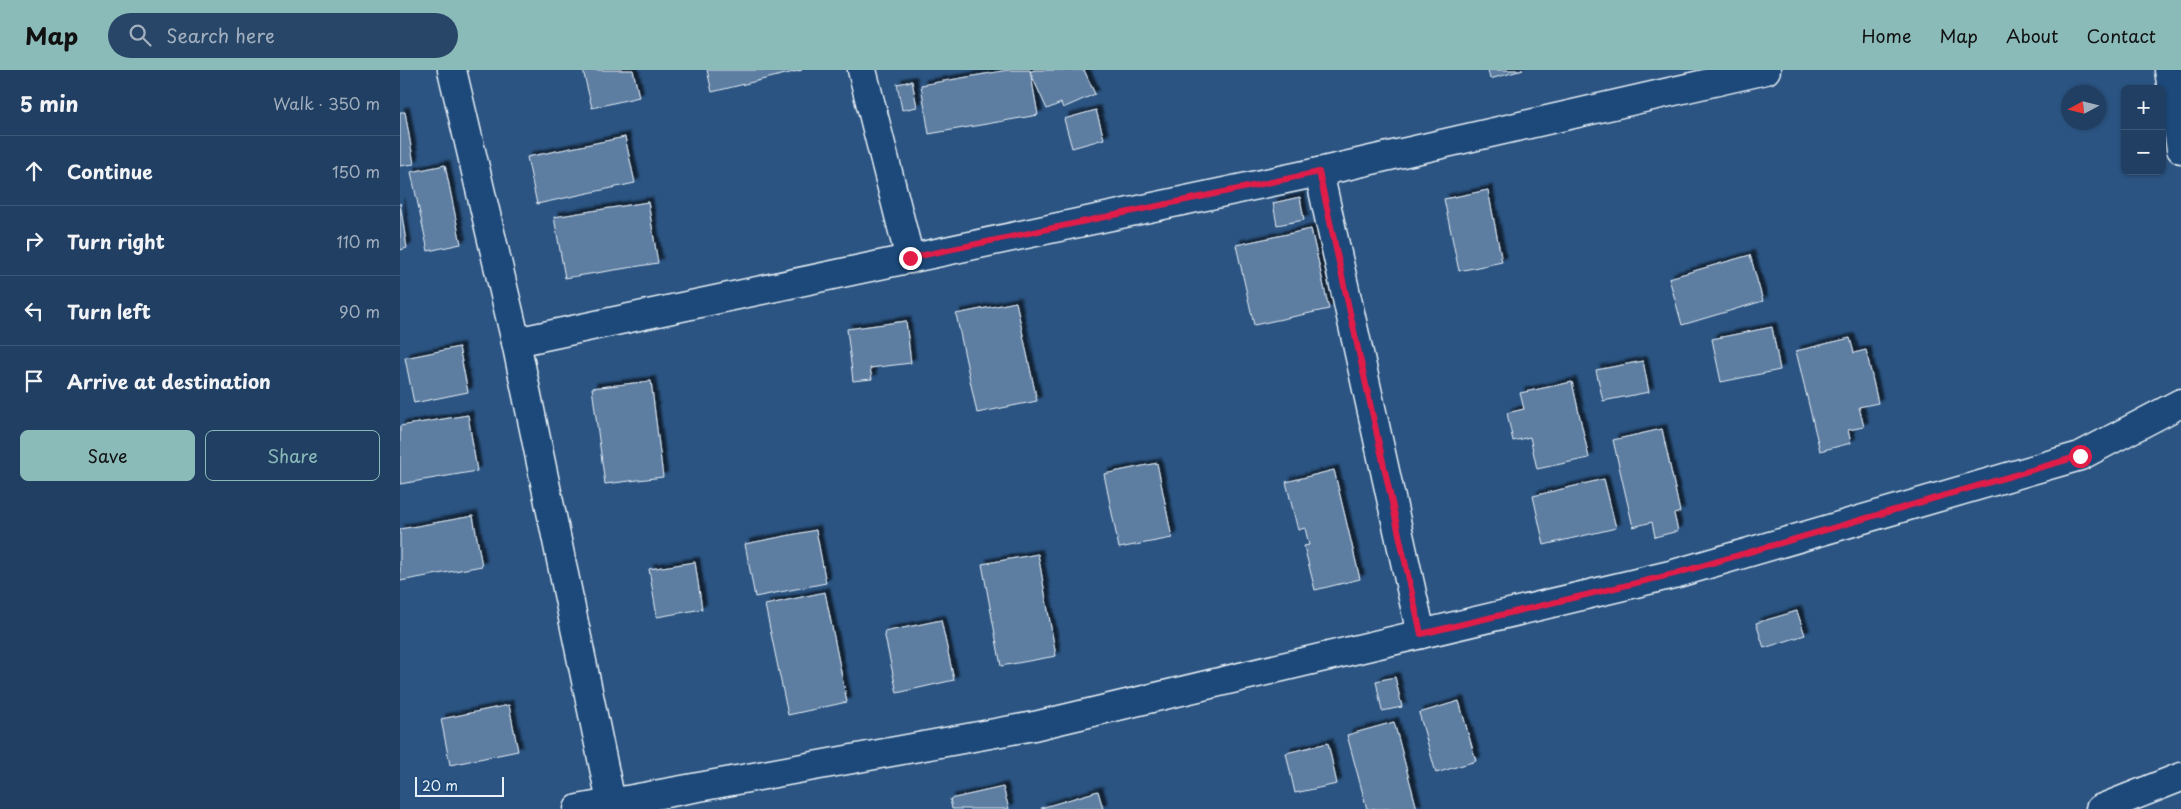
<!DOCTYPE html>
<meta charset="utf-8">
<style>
body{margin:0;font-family:"Playpen Sans",sans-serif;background:#284668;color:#f1f3f6}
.controls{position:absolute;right:15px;top:15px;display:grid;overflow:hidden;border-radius:8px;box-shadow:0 1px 4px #0004}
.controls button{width:45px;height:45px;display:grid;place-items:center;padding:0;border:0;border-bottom:1px solid #3d5877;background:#203f62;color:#f1f3f6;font:25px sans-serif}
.compass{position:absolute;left:1661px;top:15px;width:45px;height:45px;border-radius:50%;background:#203f62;box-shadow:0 1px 4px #0004;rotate:263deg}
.scale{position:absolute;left:15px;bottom:12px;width:89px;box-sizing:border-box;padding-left:5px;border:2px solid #e8f1f8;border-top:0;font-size:14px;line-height:18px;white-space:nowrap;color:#e8f1f8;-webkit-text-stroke:4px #1f4a7a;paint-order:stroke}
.stop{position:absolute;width:15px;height:15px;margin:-11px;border:4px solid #e11d48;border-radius:50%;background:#fff}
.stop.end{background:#e11d48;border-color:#fff;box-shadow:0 1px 5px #0008}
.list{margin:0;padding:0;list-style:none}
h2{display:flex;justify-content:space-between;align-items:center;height:65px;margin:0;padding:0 20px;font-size:21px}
h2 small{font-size:16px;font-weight:400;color:#a2afbe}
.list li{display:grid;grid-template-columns:32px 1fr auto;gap:15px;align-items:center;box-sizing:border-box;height:70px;padding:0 20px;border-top:1px solid #3d5877}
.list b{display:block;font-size:19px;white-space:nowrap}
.list em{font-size:16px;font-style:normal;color:#a2afbe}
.actions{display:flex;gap:10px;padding:15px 20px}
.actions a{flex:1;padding:11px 0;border:1px solid #8bbbb9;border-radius:8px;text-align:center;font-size:18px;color:#8bbbb9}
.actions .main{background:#8bbbb9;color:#111}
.icon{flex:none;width:28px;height:28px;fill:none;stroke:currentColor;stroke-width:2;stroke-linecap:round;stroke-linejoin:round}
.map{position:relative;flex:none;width:1781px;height:739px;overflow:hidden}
header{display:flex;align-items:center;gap:30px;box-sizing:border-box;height:70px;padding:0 25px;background:#8bbbb9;color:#111}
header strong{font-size:24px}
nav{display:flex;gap:28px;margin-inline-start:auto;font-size:18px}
.search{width:350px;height:45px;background:#284668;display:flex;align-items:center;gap:12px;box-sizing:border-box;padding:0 18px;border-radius:28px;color:#a2afbe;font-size:19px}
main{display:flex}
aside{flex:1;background:#203f62}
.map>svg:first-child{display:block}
.building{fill:#5d7da1;stroke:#e8f1f8;filter:url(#shadow)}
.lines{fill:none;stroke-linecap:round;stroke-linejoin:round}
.minor-casing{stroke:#e8f1f8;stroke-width:31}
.highway-casing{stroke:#e8f1f8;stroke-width:31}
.minor{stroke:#1f4a7a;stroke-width:28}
.highway{stroke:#1f4a7a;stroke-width:28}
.route{stroke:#e11d48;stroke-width:6}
</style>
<header>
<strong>Map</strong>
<div class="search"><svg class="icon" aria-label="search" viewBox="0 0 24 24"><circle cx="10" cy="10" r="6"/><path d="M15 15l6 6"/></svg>Search here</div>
<nav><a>Home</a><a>Map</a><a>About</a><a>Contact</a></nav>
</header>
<main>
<aside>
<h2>5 min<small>Walk · 350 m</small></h2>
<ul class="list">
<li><svg class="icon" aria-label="ahead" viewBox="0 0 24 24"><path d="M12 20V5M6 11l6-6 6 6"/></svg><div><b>Continue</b></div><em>150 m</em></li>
<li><svg class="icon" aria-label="right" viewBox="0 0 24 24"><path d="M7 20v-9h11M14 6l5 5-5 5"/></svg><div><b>Turn right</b></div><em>110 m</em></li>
<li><svg class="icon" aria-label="left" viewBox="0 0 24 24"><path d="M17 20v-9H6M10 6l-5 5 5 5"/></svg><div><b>Turn left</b></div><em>90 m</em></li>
<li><svg class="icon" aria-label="arrive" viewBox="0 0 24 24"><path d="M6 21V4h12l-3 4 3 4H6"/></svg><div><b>Arrive at destination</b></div></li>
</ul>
<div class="actions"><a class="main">Save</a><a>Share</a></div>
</aside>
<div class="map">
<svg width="1781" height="739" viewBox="0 0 1781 739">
<defs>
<filter id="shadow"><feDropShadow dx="4.5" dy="-4.5" stdDeviation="1" flood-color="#0009"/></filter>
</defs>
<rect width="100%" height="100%" fill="#2b5482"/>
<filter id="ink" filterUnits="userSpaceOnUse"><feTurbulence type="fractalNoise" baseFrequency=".02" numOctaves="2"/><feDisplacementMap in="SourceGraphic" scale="10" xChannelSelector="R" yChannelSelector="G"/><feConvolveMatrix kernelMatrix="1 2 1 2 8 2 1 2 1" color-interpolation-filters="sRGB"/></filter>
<g filter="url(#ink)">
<g class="building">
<polygon points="183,0 233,0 239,27 192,38"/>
<polygon points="307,0 402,0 312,22"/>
<polygon points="608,0 630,0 638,45 529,64 521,15"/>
<polygon points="634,0 684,0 695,24 663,38 661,33 647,39 630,2"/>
<polygon points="1088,0 1123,0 1090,9"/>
<polygon points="512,11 517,37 502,40 497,14"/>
<polygon points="696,40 704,69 672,78 664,49"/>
<polygon points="0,42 5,42 14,94 0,96"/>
<polygon points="225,67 235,113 137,134 127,87"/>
<polygon points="45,95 61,174 28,181 11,102"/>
<polygon points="1088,120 1102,192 1059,201 1044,129"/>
<polygon points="900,127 904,150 877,155 873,133"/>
<polygon points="248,132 258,193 165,208 154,147"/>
<polygon points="0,133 7,178 0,180"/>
<polygon points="911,159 929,239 854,255 836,175"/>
<polygon points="1350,185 1363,231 1282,255 1269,208"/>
<polygon points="616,232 637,331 577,343 556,244"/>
<polygon points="506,251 511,293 470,298 472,309 453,311 447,259"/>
<polygon points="1372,257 1380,300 1321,312 1312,269"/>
<polygon points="1450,268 1454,283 1466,280 1478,333 1459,337 1464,357 1448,360 1451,373 1420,381 1396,281"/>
<polygon points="59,277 68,322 14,333 5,288"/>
<polygon points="1243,291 1249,322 1203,331 1196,300"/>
<polygon points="251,311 263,407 205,414 192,318"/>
<polygon points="1172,312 1189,388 1137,399 1130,367 1113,371 1107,343 1124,339 1120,323"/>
<polygon points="68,345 77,401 0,414 0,356"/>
<polygon points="1262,359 1280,442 1274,444 1278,461 1255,467 1252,452 1233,457 1213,370"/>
<polygon points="757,393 772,468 719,478 704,404"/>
<polygon points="934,400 960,509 915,520 904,476 909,475 905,458 898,460 886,412"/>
<polygon points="1204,409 1216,458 1144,475 1133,426"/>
<polygon points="73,446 82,496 0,511 0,459"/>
<polygon points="416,460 426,513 355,527 345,474"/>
<polygon points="638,484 656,586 601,596 582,494"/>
<polygon points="295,492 302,539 257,547 249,499"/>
<polygon points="425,522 447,632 388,645 365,535"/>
<polygon points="1397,541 1405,565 1364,578 1356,553"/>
<polygon points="541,550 554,610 497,623 484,562"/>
<polygon points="995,607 1002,637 982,641 976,611"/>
<polygon points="1059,631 1076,691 1036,703 1019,643"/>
<polygon points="109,635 118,681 50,695 41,649"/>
<polygon points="994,652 1017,739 967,739 947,665"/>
<polygon points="928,673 937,714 895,723 886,683"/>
<polygon points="603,717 609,739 552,739 550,729"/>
<polygon points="698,721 703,739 642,739 641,738"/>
</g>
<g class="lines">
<g class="minor-casing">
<g id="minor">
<polyline points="52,0 116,272 211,732"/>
<polyline points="462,0 510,189"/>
<polyline points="1769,0 1781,79"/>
<polyline points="919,102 1021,564"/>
<polyline points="116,272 919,102 1366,0"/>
<polyline points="178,739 634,656 1274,504 1680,386 1781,333"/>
</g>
</g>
<g class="highway-casing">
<polyline id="highway" points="1700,739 1781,707"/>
</g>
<use href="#minor" class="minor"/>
<use href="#highway" class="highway"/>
</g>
</g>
<g class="lines" filter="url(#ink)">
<polyline class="route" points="510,188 919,102 1021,564 1274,504 1680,386"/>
</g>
</svg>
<div class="controls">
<button>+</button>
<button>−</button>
</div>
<svg class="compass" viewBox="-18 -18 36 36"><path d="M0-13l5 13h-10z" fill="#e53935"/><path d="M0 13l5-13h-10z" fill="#a2afbe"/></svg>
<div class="scale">20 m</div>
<div class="stop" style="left:1680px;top:386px"></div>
<div class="stop end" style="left:510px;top:188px"></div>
</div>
</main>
